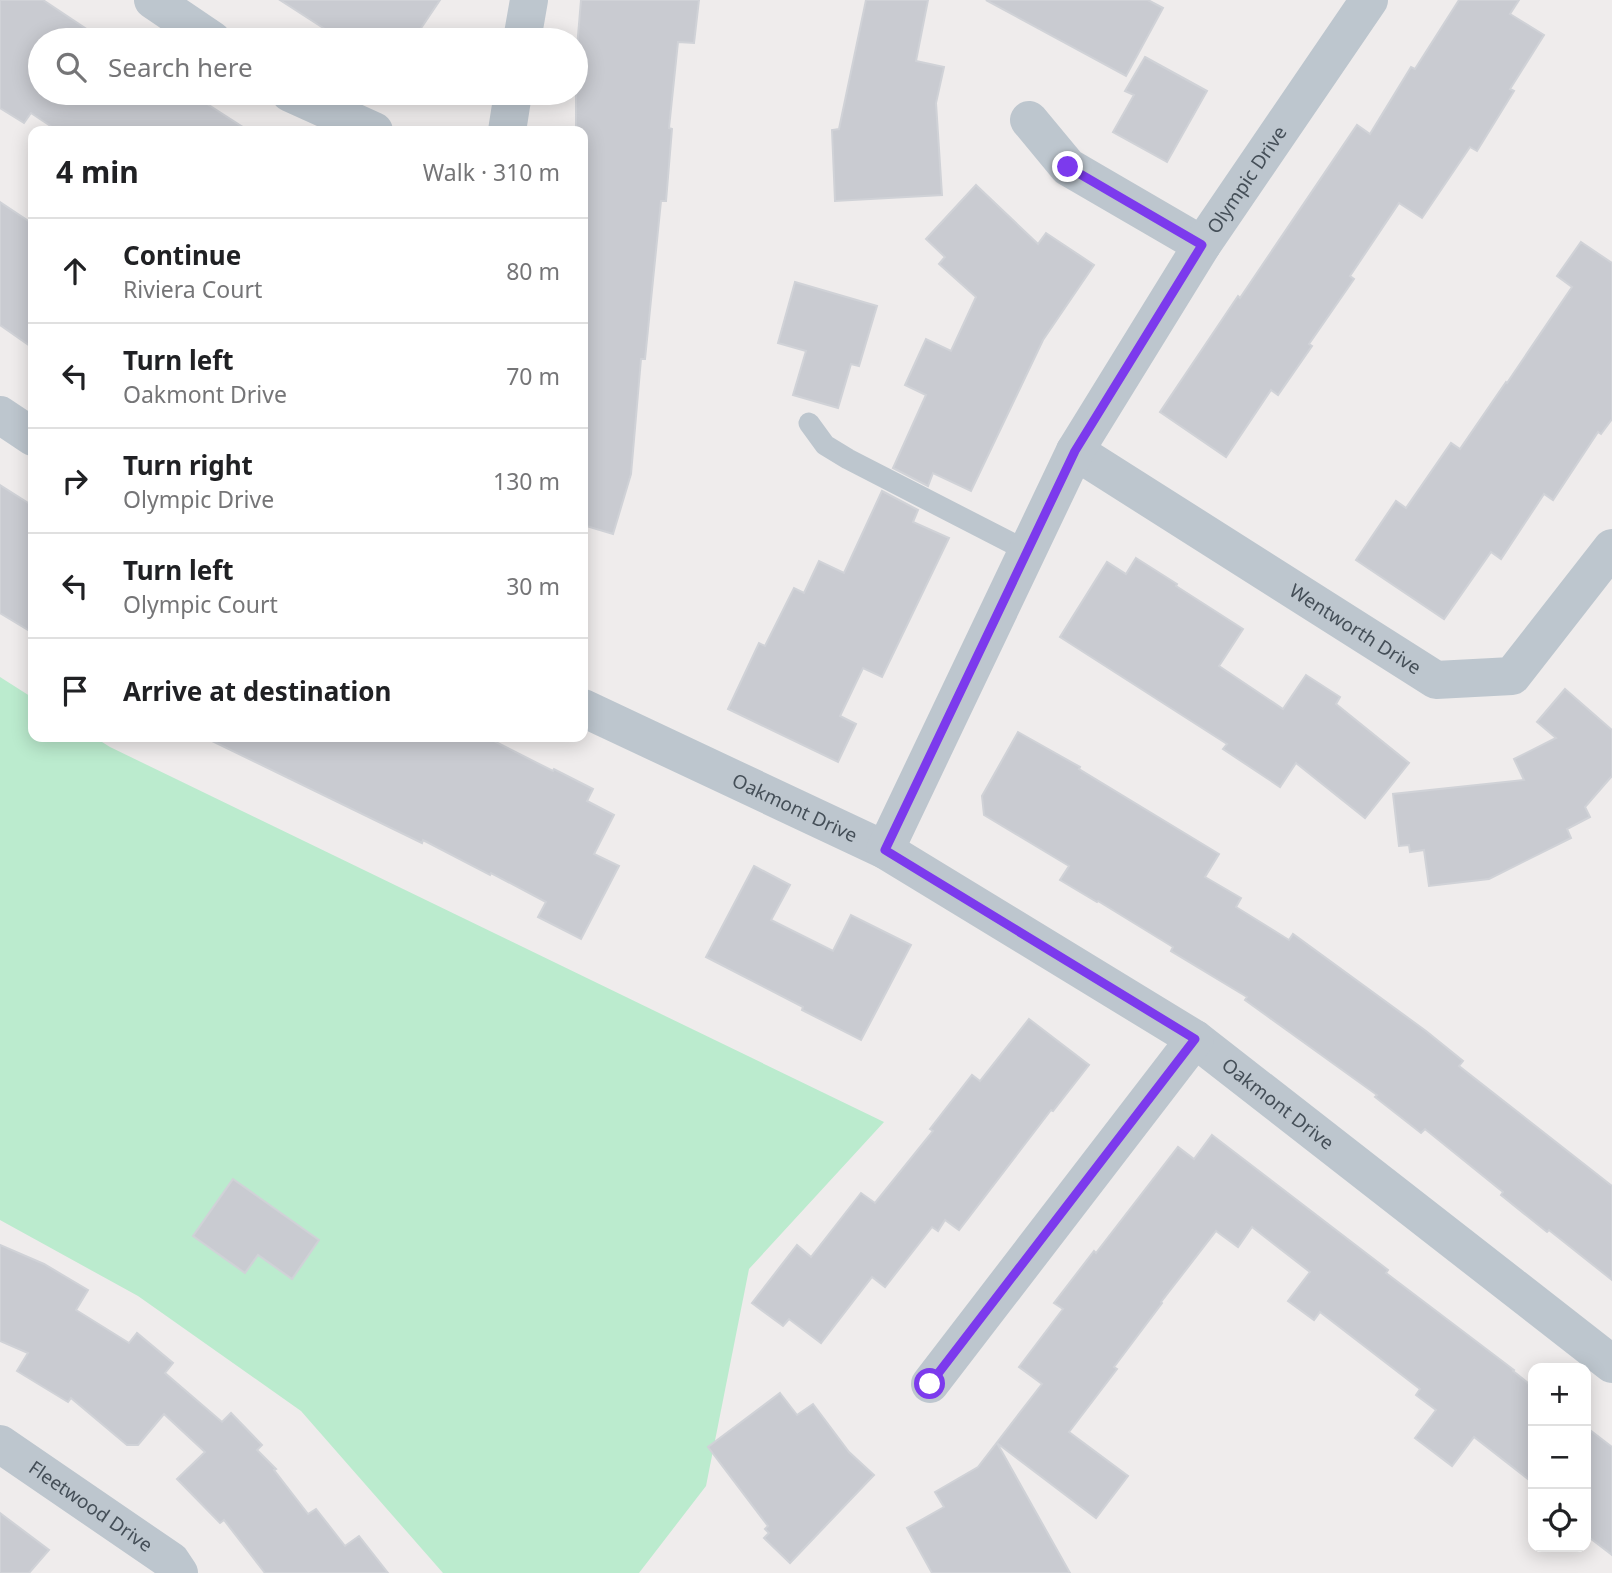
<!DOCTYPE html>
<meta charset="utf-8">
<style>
body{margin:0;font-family:"Noto Sans",sans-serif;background:#f6f6f6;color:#202124}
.controls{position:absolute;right:21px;bottom:21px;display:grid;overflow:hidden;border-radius:14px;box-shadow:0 4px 18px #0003}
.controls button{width:63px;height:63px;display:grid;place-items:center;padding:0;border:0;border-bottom:2px solid #e0e0e0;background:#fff;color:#202124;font:35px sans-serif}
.stop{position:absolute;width:21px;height:21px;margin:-16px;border:5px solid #7c3aed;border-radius:50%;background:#fff}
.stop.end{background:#7c3aed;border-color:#fff;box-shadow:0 2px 7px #0008}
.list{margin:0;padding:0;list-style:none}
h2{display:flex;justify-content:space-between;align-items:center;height:91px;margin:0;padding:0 28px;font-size:30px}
h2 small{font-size:23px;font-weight:400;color:#757577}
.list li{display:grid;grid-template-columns:46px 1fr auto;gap:21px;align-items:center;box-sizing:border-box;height:105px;padding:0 28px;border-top:2px solid #e0e0e0}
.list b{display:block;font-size:26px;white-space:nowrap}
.list p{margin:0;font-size:23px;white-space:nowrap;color:#757577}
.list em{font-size:23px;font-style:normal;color:#757577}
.icon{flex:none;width:38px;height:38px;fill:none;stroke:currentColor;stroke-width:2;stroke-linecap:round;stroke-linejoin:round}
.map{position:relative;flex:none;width:1612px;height:1573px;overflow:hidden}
.search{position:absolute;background:#fff;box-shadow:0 4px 18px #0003;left:28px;top:28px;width:560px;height:77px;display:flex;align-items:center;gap:18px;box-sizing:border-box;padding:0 24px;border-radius:38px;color:#757577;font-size:26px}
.panel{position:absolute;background:#fff;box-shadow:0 4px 18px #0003;left:28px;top:126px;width:560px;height:616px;border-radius:14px}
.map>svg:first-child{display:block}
.green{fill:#bbebce}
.building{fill:#c9cbd1;stroke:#d0d2d7;stroke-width:2}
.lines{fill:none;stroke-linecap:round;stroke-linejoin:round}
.service{stroke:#bdc6ce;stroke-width:21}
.minor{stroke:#bdc6ce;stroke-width:38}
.route{stroke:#7c3aed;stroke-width:9}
.labels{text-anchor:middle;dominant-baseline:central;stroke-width:5;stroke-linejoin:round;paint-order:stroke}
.street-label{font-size:19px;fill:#454f58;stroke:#fff}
</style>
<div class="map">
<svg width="1612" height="1573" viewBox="0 0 1612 1573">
<rect width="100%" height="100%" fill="#efecec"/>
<polygon class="green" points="0,677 33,698 33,737 94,737 110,747 884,1122 749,1269 706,1486 639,1573 443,1573 301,1411 138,1296 0,1220"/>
<g class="building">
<polygon points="0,0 43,0 103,40 40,40 40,93 190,93 249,131 58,131 31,113 24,123 0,108"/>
<polygon points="280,0 440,0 413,40 342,40"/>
<polygon points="581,0 699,0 694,43 678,42 669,128 672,129 666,201 661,201 645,359 641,359 631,474 613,534 583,525 583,385 585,354 583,354 585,323 583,323 583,131 576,131 576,60"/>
<polygon points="866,0 928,0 916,61 944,67 936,103 942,195 835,201 832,130 839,129"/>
<polygon points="986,0 1148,0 1163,8 1126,76"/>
<polygon points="1459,0 1519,0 1510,14 1544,35 1510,89 1514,91 1477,151 1470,147 1422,218 1399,203 1350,276 1354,279 1309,344 1312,346 1278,395 1271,390 1226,457 1160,412 1238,296 1240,298 1357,125 1370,134 1411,67 1415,69"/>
<polygon points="1145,57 1207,91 1167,162 1113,132 1134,95 1125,91"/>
<polygon points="976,185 1038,244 1046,233 1094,265 1043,340 971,491 933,473 928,486 893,468 926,395 905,385 926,339 951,351 976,297 939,264 945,257 926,239"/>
<polygon points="0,202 33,224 33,348 0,325"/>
<polygon points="1581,242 1612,263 1612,419 1601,434 1598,432 1553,500 1544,494 1501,559 1491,552 1444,619 1356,560 1396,501 1406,508 1451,443 1460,449 1506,382 1507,383 1572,287 1557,276"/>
<polygon points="795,282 877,306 859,366 851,364 838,408 793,395 806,351 778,343"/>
<polygon points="0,485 33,506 33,633 0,613"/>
<polygon points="882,491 918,510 913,522 949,538 882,677 863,668 840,716 856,724 838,762 728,709 759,643 765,646 794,588 804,593 819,561 844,573"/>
<polygon points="1136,558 1177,584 1176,586 1243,629 1219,666 1283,709 1306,675 1340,697 1336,704 1409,763 1365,818 1296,763 1280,787 1223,749 1227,744 1060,637 1107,562 1126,574"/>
<polygon points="1565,689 1612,730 1612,776 1585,807 1590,817 1567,829 1571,838 1489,879 1429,886 1424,850 1410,852 1409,845 1399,846 1393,794 1524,780 1514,759 1556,738 1537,722"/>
<polygon points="1018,732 1080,767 1079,769 1219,854 1205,877 1241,898 1236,907 1289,940 1293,934 1426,1031 1463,1061 1459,1066 1612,1186 1612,1280 1549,1230 1547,1232 1501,1195 1503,1192 1425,1129 1421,1133 1375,1097 1377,1095 1245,1000 1247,997 1171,951 1173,947 1098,901 1097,902 1060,880 1069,866 984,815 982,796"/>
<polygon points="204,737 486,737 553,771 554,769 593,789 587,801 614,815 594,854 619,866 581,939 538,917 546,902 491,873 490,875 423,840 422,843"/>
<polygon points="754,866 790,885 771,920 833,951 851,915 911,945 861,1040 802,1010 803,1007 706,957"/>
<polygon points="1029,1019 1089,1065 1053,1111 1051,1110 959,1230 945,1220 938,1231 932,1227 885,1287 872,1277 821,1343 789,1319 783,1326 752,1303 797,1245 811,1257 861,1193 875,1203 933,1131 930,1129 972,1075 980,1081"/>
<polygon points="1212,1135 1388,1270 1386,1273 1514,1370 1513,1371 1533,1387 1533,1483 1474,1437 1452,1466 1415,1438 1436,1410 1416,1395 1420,1389 1320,1312 1314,1320 1288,1301 1310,1272 1252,1227 1238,1247 1216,1231 1161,1302 1162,1303 1114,1367 1117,1369 1069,1432 1128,1476 1096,1518 997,1443 1070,1573 932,1573 907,1528 944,1507 935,1492 978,1467 1042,1384 1019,1367 1063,1309 1054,1303 1094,1251 1096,1253 1178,1147 1194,1159"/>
<polygon points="233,1179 319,1240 292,1279 258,1255 245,1273 193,1236"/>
<polygon points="0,1245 44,1264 88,1290 76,1310 129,1343 137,1333 173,1363 165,1373 222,1422 231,1413 262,1445 257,1450 276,1469 274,1470 308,1514 316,1509 345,1546 359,1536 388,1573 265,1573 224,1520 220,1523 177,1479 205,1452 164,1414 138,1445 127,1445 71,1398 68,1402 17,1371 28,1353 0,1341"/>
<polygon points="780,1393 797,1415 813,1404 849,1452 874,1475 790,1563 764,1538 769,1533 765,1529 768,1526 708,1447"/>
<polygon points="1586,1427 1612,1447 1612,1555 1586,1535"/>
<polygon points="0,1513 49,1550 29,1573 0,1573"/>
</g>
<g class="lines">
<polyline class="service" points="809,423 825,445 848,459 1027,551"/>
<g class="minor">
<polyline points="153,0 212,40"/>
<polyline points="522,40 529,0"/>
<polyline points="290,93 374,131"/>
<polyline points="1029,120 1068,167 1202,245"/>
<polyline points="507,131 513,93"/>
<polyline points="0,415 33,437"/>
<path id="s1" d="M1075,451L1436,680L1512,676L1612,548"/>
<path id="s2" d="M583,708L885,850L1195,1039L1612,1364"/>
<path id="s3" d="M885,850L1075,451L1202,245L1369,0"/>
<polyline points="930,1384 1195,1039"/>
<path id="s4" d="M0,1444L171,1561L179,1573"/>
</g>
</g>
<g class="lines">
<polyline class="route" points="930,1384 1195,1039 885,850 1075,451 1202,245 1068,167"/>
</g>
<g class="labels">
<g class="street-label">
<text stroke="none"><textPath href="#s3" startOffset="763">Olympic Drive</textPath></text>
<text stroke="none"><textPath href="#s1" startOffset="332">Wentworth Drive</textPath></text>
<text stroke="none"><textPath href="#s2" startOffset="234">Oakmont Drive</textPath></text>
<text stroke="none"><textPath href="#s2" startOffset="802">Oakmont Drive</textPath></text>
<text stroke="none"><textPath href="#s4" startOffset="110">Fleetwood Drive</textPath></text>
</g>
</g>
</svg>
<div class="controls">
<button>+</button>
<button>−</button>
<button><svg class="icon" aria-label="locate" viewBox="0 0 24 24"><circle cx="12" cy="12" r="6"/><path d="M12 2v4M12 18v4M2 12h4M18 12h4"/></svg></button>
</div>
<div class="stop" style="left:930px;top:1384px"></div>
<div class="stop end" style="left:1068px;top:167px"></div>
<div class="search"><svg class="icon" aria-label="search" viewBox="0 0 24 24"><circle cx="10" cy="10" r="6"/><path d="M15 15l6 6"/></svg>Search here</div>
<section class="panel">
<h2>4 min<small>Walk · 310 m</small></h2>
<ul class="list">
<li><svg class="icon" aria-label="ahead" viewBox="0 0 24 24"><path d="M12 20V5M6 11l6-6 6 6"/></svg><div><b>Continue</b><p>Riviera Court</p></div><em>80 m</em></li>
<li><svg class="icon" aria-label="left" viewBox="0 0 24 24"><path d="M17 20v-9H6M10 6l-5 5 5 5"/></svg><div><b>Turn left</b><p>Oakmont Drive</p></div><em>70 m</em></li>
<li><svg class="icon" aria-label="right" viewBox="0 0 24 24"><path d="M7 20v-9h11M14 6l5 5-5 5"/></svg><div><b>Turn right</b><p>Olympic Drive</p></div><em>130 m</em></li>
<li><svg class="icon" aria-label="left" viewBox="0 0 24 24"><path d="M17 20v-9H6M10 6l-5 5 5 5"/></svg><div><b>Turn left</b><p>Olympic Court</p></div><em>30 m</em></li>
<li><svg class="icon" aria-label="arrive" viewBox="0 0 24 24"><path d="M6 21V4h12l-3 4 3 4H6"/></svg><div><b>Arrive at destination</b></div></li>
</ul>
</section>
</div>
